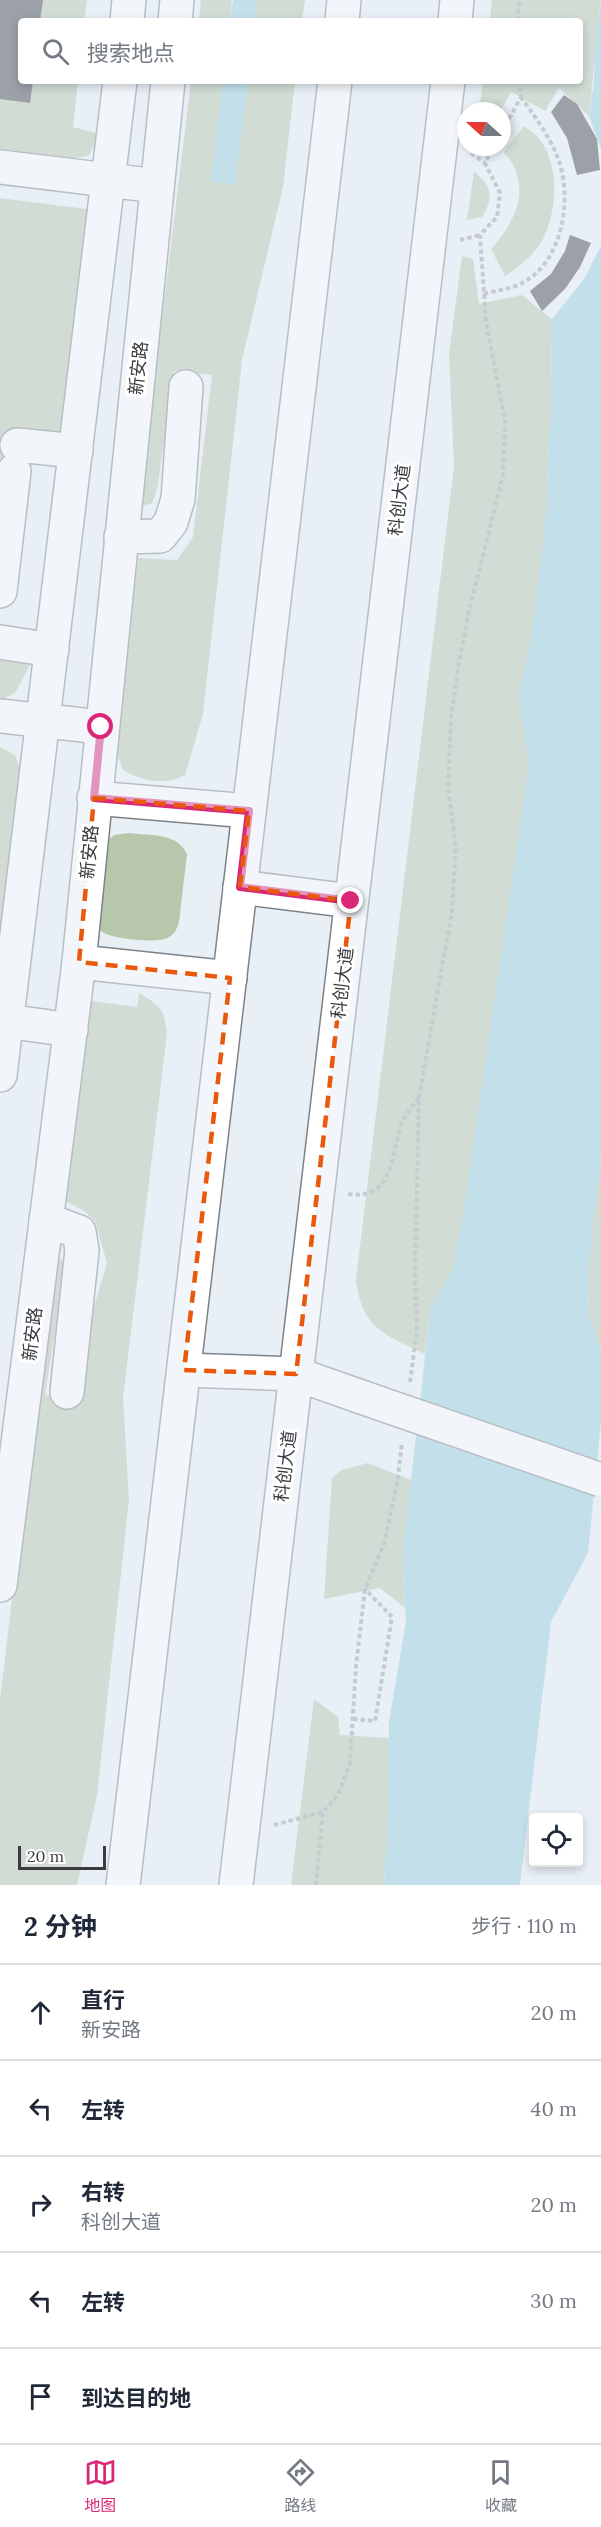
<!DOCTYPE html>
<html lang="zh">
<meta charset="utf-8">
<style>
body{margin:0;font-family:Lora,"Noto Sans SC",serif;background:#f6f6f7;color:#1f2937}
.controls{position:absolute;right:18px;bottom:18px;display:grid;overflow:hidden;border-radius:6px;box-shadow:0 3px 9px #0003}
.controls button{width:54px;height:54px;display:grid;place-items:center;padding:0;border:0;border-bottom:2px solid #e0e1e3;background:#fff;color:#1f2937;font:30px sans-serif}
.compass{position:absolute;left:457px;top:102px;width:54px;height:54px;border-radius:50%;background:#fff;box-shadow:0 3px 9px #0003;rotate:291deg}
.scale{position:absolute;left:18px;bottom:15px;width:88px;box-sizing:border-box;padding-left:6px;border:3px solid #393b3e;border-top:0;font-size:16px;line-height:21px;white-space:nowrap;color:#393b3e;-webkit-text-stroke:4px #fff;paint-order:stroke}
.stop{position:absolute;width:18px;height:18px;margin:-14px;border:4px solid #db2777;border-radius:50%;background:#fff}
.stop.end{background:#db2777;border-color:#fff;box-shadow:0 2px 6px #0008}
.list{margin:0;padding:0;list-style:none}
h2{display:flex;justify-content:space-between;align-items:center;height:78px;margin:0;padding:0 24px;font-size:26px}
h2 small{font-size:20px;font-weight:400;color:#747a83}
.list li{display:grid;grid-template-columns:39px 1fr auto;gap:18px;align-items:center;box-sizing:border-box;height:96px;padding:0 24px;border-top:2px solid #e0e1e3}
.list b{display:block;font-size:22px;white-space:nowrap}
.list p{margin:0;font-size:20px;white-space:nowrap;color:#747a83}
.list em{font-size:20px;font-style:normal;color:#747a83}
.icon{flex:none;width:33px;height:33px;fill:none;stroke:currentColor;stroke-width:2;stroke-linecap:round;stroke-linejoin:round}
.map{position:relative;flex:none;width:601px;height:1885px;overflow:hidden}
.search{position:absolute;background:#fff;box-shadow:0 3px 9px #0003;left:18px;right:18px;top:18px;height:66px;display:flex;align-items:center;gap:15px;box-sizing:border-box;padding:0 21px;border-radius:6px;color:#747a83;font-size:22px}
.sheet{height:558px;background:#fff}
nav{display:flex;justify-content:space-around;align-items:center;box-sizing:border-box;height:84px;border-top:2px solid #e0e1e3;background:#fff;font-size:16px;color:#747a83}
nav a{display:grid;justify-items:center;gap:3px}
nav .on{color:#db2777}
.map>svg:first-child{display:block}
.green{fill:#b6c7ab}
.water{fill:#97cedc}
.building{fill:#3e4348}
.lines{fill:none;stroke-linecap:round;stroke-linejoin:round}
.minor-casing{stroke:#7d8388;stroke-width:36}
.major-casing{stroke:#7d8388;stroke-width:36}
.path{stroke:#9da1a6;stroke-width:4;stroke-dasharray:4.5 3;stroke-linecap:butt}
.minor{stroke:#fff;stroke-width:33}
.major{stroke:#fff;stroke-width:33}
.minor-bridge-casing{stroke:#7d8388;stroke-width:36;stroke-linecap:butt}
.minor-bridge{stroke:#fff;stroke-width:33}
.route{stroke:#db2777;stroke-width:8}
.marked{fill:none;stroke:#e8590c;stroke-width:4.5;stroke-dasharray:12 8;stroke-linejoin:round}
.labels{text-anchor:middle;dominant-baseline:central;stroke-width:6;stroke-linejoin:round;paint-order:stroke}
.street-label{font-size:18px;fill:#393b3e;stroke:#fff}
</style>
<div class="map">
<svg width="601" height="1885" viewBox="0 0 601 1885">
<rect width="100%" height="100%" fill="#e8eff5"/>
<g class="green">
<polygon points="0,0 87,0 84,21 21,21 21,81 78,81 73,127 99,134 89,156 68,159 0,150"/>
<polygon points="201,0 232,0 230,21 199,21"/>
<polygon points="257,0 305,0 302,21 255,21"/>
<path d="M492,0H601C595,39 594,77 589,116L559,88L545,111L511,92L500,111H479L483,81H580V21H490Z"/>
<path d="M191,81H223L211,182L235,184L248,81H295L283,187L242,360L203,714L185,775C165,786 142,781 123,770L117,753L138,558L177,560L193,537L212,375L174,371L157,490L152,503L139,507Z"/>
<path d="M524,126C529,130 537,135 541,141C560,169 557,212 542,241C533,256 519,267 505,276L491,249C517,220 533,185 504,152Z"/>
<path d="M474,171C491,187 495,195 482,217L467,220Z"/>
<polygon points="0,198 94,210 57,464 0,458"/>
<path d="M462,256L473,259L479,304L522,295L552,319L551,399L545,531L531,639L519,697L529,765L463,1216L453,1270L431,1305L425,1354C385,1335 362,1329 356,1280L454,466L449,354Z"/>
<polygon points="0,657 32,661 15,693 0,700"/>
<polygon points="0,747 15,755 21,770 0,960"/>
<path d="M129,833C150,836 177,832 187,854L179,922C177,928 175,934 169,937C159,944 120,939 109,935C102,933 99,929 95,923L108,840L114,835Z"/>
<path d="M139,993C160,1006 164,1008 167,1033L123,1398L129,1500L97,1795L77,1885H0V1701L52,1256L66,1262L45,1395L77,1400L82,1347L107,1263L95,1221L84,1211L60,1198L84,1000L137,1007Z"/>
<polygon points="601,1158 601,1353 588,1310 591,1237"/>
<polygon points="368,1463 411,1480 402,1559 405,1608 380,1588 324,1599 332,1478 342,1470"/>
<polygon points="314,1699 338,1717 340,1735 389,1738 389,1799 384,1885 291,1885"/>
</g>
<g class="water">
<polygon points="233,0 257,0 255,21 230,21"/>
<polygon points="601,1 601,149 589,116 594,82 595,44"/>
<polygon points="223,81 248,81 235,184 211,182"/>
<polygon points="601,246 601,1158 591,1237 588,1310 601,1353 601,1422 588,1553 551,1622 520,1885 384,1885 389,1799 389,1722 406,1621 402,1559 431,1305 453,1270 463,1216 529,765 519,697 531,639 545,531 551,399 552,319 584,279"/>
</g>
<g class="building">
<polygon points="0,0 43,0 40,21 21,21 21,81 33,81 30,103 0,99"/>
<polygon points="564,95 577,104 597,139 600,170 577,175 567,138 551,112"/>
<polygon points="570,235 591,243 580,267 565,289 542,311 530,291 551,274 565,251"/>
</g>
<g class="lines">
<g class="minor-casing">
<g id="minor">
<polyline points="127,21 129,0"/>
<polyline points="175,21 177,0"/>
<polyline points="0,167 157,186"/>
<polyline points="17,445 76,451"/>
<polyline points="121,537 160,536 171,522 178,499 186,387"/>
<polyline points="0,591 14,471"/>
<polyline points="0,642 52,650"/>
<polyline points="0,716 101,727"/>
<polyline points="94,798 249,811"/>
<polyline points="240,887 351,901"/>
<polyline points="79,962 230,978"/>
<polyline points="0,1020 71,1030"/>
<polyline points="0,1075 120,81"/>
<polyline points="46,1220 79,1232 82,1250 67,1392"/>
<polyline points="184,1370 296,1374 370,1400"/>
<polyline points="0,1585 79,962 168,81"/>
</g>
</g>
<g class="major-casing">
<g id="major">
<polyline points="342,21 344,0"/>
<polyline points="455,21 457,0"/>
<polyline points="123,1885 335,81"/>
<polyline points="236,1885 448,81"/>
</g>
</g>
<g class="path">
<polyline points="517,21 520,0"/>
<polyline points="502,132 521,97 519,81"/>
<polyline points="471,153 485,163"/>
<polyline points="460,240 480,235"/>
<path d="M484,294C496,290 513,289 524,282C563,260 572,200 559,161C551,138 535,117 521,97"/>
<path d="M348,1194C393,1201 391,1156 401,1125C405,1115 413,1106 419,1097"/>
<polyline points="410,1382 417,1331 415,1272 419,1097 452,911 456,847 448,787 451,718 459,662 469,611 503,475 505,420 486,322 480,235 497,217 500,193 485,163 494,147"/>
<polyline points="353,1719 375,1721 392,1617 365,1589"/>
<polyline points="274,1825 323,1812"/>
<polyline points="316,1885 323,1812 338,1795 350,1763 356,1666 365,1589 384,1544 397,1484 402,1443"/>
</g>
<use href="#minor" class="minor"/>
<use href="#major" class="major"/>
<g class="minor-bridge-casing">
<polyline id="minor-bridge" points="370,1400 601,1480"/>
</g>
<use href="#minor-bridge" class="minor-bridge"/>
</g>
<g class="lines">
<polyline class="route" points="101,727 94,798 249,811 240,887 351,901"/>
</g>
<path d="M0 0H601V1885H0ZM94,798L249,811L240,887L351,901L296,1374L184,1370L230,978L79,962Z" fill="#e8eff5" fill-opacity=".55" fill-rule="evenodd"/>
<path class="marked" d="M94,798L249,811L240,887L351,901L296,1374L184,1370L230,978L79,962Z"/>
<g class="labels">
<g class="street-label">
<text transform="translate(138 368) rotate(-84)">新安路</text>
<text transform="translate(399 500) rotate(-83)">科创大道</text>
<text transform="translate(89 852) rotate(-85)">新安路</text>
<text transform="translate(342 983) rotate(-83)">科创大道</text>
<text transform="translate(32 1334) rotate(-83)">新安路</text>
<text transform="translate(285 1466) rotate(-83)">科创大道</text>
</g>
</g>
</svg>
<div class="controls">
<button><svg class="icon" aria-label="locate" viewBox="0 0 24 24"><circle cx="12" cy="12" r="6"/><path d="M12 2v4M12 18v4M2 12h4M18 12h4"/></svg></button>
</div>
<svg class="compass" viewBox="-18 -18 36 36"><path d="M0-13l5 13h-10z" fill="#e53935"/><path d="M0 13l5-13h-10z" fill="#747a83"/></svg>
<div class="scale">20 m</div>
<div class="stop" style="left:101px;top:727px"></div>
<div class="stop end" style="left:351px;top:901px"></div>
<div class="search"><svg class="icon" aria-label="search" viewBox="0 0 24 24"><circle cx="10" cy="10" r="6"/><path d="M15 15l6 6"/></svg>搜索地点</div>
</div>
<section class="sheet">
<h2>2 分钟<small>步行 · 110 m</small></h2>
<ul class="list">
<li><svg class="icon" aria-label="ahead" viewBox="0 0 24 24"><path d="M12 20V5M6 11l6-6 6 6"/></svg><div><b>直行</b><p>新安路</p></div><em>20 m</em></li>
<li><svg class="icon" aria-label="left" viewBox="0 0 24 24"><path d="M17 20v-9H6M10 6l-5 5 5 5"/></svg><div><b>左转</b></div><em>40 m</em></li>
<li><svg class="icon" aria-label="right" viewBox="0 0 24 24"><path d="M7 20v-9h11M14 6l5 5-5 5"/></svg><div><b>右转</b><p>科创大道</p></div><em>20 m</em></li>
<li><svg class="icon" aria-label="left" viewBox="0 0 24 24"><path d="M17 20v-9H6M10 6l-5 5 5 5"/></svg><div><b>左转</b></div><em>30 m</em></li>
<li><svg class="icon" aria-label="arrive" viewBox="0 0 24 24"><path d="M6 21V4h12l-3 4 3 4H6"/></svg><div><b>到达目的地</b></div></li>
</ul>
</section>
<nav>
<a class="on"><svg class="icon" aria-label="map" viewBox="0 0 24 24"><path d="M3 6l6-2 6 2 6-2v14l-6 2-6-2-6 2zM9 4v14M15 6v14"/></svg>地图</a>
<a><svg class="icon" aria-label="directions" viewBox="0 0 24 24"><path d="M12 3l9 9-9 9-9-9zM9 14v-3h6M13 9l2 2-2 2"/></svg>路线</a>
<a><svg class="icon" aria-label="saved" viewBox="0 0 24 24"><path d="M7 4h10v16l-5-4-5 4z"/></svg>收藏</a>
</nav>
